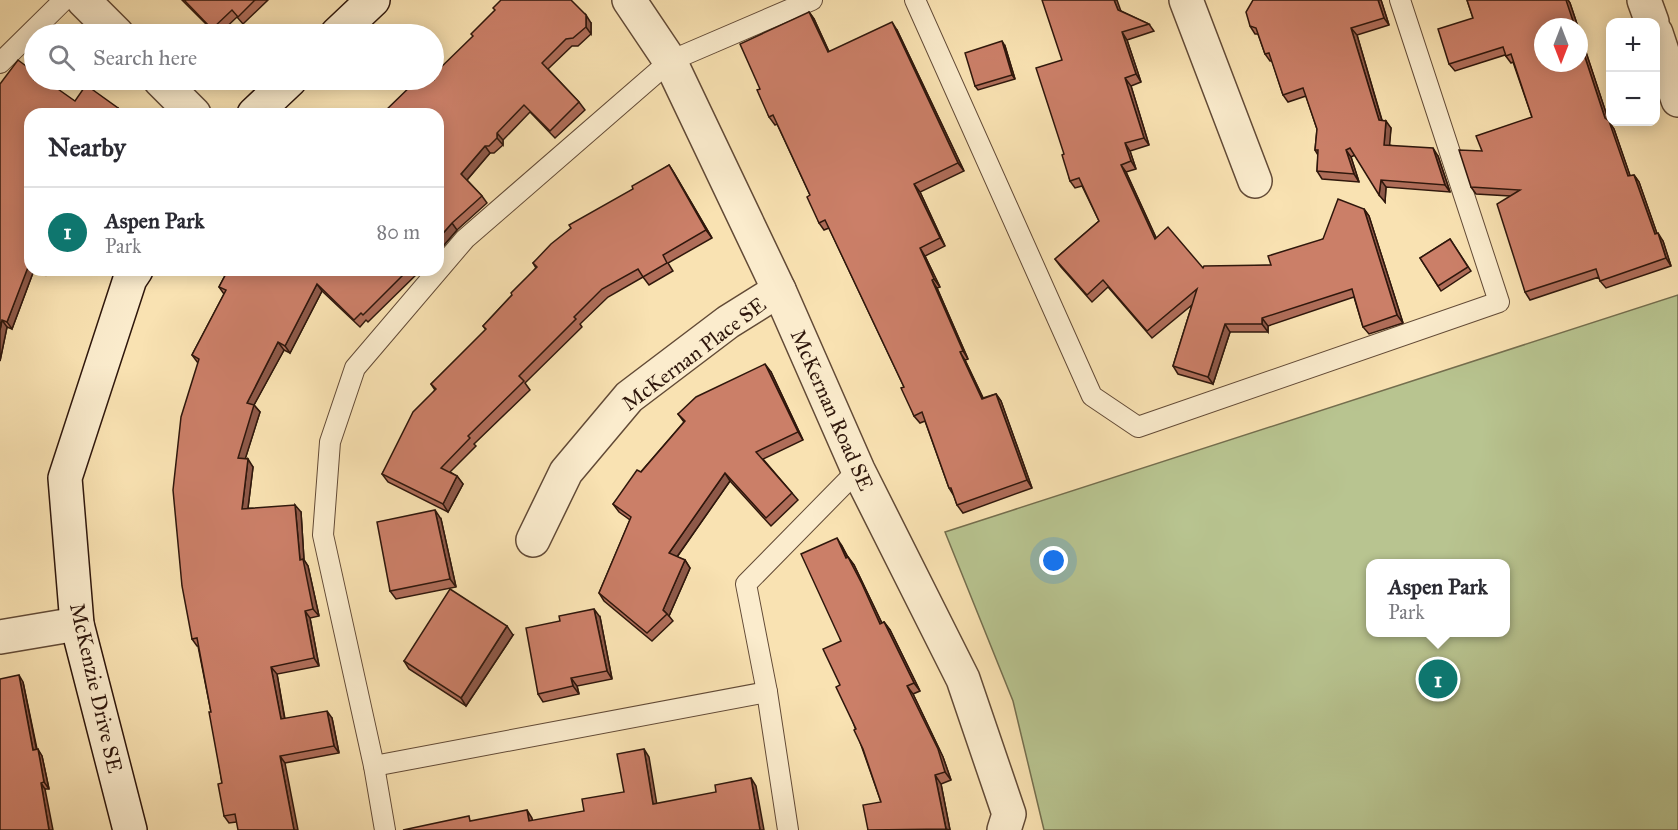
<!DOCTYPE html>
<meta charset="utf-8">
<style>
body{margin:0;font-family:"IM FELL Great Primer",serif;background:#f7f7f7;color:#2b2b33}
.controls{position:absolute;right:18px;top:18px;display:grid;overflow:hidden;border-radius:12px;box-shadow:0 3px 15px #0003}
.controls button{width:54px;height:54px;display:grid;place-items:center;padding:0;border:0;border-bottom:2px solid #e1e1e2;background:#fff;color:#2b2b33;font:30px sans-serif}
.compass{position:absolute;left:1534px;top:18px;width:54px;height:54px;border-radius:50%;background:#fff;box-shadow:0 3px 15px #0003;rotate:180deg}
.you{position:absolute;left:1054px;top:561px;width:21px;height:21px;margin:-15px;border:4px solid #fff;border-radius:50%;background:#1a73e8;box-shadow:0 0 0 9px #1a73e833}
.badge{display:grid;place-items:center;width:39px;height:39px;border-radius:50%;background:#0f766e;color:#fff;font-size:20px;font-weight:700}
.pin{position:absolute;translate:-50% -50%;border:3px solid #fff;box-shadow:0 2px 6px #0006}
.popup{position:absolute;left:1366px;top:559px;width:144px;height:78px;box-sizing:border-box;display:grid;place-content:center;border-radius:12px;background:#fff;filter:drop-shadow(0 2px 4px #0005);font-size:20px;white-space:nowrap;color:#7c7c81}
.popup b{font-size:22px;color:#2b2b33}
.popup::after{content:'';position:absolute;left:50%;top:100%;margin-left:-12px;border:12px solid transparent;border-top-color:#fff}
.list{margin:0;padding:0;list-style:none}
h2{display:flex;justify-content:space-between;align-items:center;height:78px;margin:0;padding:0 24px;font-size:26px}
h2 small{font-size:20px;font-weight:400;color:#7c7c81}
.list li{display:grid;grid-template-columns:39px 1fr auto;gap:18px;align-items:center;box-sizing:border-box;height:90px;padding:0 24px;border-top:2px solid #e1e1e2}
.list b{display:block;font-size:22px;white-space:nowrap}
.list p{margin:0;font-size:20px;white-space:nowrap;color:#7c7c81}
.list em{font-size:20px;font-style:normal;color:#7c7c81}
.icon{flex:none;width:33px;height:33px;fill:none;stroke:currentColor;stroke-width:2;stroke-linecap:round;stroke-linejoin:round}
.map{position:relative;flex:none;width:1678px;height:830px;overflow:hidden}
.search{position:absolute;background:#fff;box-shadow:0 3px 15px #0003;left:24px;top:24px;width:420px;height:66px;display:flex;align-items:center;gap:15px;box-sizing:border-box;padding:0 21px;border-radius:33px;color:#7c7c81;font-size:22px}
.panel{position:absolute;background:#fff;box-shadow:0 3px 15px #0003;left:24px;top:108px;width:420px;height:168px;border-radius:18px}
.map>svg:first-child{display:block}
.green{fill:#b8c490;stroke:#746e4e;stroke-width:1.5;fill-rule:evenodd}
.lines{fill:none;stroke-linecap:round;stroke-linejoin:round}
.lane-casing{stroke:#624a36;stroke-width:22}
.street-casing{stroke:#624a36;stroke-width:36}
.secondary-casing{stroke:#2f170c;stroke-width:36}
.lane{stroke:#fbeccd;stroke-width:20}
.street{stroke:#fbeccd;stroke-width:33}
.secondary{stroke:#fbeccd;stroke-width:33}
.wall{fill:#af6d59;stroke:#2f170c;stroke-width:1.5}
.shaded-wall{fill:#8e5949;stroke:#2f170c;stroke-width:1.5}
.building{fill:#cb7f68;stroke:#2f170c;stroke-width:1.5}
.labels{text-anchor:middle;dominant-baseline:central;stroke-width:4.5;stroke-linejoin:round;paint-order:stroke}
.street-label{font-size:21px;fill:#2f170c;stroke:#fbeccd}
</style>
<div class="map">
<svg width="1678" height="830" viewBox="0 0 1678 830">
<rect width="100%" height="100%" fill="#f9e2b2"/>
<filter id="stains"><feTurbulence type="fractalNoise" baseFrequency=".00333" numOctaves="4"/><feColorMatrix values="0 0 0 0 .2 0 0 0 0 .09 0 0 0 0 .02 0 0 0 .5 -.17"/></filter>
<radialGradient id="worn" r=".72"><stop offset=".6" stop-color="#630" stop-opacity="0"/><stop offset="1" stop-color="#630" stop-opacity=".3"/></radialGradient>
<path class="green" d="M1678,295V830H1044L1013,701L945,532ZM1370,564H1506V632H1370Z"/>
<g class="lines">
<g class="lane-casing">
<g id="lane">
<polyline points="915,0 1092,396 1138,427 1499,302 1400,0"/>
<polyline points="0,63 64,0"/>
<polyline points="374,766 767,692"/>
<polyline points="385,830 374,766 323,535 330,442 355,368 465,239 670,61 812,0"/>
<polyline points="788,830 767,692 746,584 858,470"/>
</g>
</g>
<g class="street-casing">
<g id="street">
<polyline points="83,0 117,34"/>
<polyline points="629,0 670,61 779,290 858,470 963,679 1009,814 1004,830"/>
<polyline points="1186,0 1255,181"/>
<polyline points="1644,0 1652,22"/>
<polyline points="1656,33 1678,100"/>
<polyline points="160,80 194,114"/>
<polyline points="533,540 566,472 629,397 728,322 779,290"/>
<polyline points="0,637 77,624"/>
</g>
</g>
<g class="secondary-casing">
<g id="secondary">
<polyline points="337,34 373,0"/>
<polyline points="254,114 290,80"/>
<polyline points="130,830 77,624 65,478 130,279 136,270"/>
</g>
</g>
<use href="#lane" class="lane"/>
<use href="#street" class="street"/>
<use href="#secondary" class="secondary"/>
</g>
<g class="wall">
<polygon points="182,0 268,0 243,24 237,17 219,34 216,34"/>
<polygon points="1253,0 1381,0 1389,25 1357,35 1382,120 1391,128 1389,145 1438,156 1450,192 1386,187 1385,202 1355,155 1351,157 1359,182 1322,179 1317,171 1318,155 1315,150 1317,129 1306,96 1288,102 1283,95 1272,61 1270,61 1265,54 1258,34 1255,34 1250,26"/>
<polygon points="1467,0 1568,0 1570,3 1578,27 1543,27 1579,63 1579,31 1609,122 1614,129 1630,176 1634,175 1639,182 1657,234 1663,241 1671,266 1606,288 1600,281 1599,277 1530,300 1525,292 1510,196 1476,194 1471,187 1482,151 1532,117 1513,62 1511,63 1505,55 1455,71 1449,64 1473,18"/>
<polygon points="1121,11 1149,24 1154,31 1127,40 1141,82 1131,86 1149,145 1130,151 1136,169 1126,172 1156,238 1203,268 1271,265 1323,239 1364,209 1369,216 1403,323 1369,334 1363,327 1354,297 1268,326 1268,332 1230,332 1213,384 1178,374 1173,366 1192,305 1152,338 1108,287 1092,302 1061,267 1055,259 1099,221 1082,186 1075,188 1070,181 1064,154 1062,60"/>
<polygon points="809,12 814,19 829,52 897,30 964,171 920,192 945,246 925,256 940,287 937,288 968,359 965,360 983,398 996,394 1001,401 1032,488 963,513 957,505 954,496 949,488 925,421 920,423 914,416 904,387 829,228 824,230 819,223 810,195 777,124 775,125 769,117 760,89"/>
<polygon points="591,23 591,34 578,46 572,46 548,69 579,102 585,110 555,138 530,112 503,140 503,145 494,153 490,153 467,180 482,196 487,203 457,230 438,252 427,81"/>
<polygon points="1005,46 1015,79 978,90 975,86"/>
<polygon points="0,84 75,101 30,114 30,270 34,270 12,329 7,327 0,361"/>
<polygon points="669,165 674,173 712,238 668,263 673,271 649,285 643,277 608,297 580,324 582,327 525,383 530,390 474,444 476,446 450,472 457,476 463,484 448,512 388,482 382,474 435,390 431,384 486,330 483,326 512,295 536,268 533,263 633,189"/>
<polygon points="1450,239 1471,271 1441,291 1420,258"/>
<polygon points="36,270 49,270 46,275"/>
<polygon points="228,270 421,270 368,322 366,320 360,327 322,291 290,353 284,350 254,405 260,412 245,459 253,467 248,508 301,512 304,560 308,566 319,616 310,618 319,666 277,674 285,719 332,718 339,753 285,763 236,822 229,823 224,816 222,783 211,712 198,646 197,646 192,639 198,363 192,355 224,294 219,287"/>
<polygon points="771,372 803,440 763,459 792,493 798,500 771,526 730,481 677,557 685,560 690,568 669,616 673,621 652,641 604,601 599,593 630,520 619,512 613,504 684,422 678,414"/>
<polygon points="441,519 456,587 396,599 390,591"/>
<polygon points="842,546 848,557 854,565 867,592 882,623 884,622 890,630 920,691 913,694 943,757 951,780 941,784 950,830 868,830 881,802 840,685"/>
<polygon points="600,617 612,679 577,686 579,694 543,702 538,694"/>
<polygon points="513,635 466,706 409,669 404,661"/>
<polygon points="23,682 37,749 42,756 49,789 45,789 0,830"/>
</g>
<g class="shaded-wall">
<polygon points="1114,0 1117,0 1123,17 1118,10"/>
<polygon points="1378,0 1381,0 1389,25 1384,18"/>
<polygon points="1565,0 1568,0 1570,3 1578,27 1575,27"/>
<polygon points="809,12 814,19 833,60 828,52"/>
<polygon points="586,15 591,23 591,34 586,27"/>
<polygon points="892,22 897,30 964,171 958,163"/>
<polygon points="1351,28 1357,35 1384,128 1379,120"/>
<polygon points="1579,31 1609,122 1614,129 1633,184 1628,176 1605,118 1579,39"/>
<polygon points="1122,32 1127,40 1141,82 1136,74"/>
<polygon points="1002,41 1005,46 1015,79 1012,75"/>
<polygon points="1125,78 1131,86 1149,145 1144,138"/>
<polygon points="118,108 122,114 114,114"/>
<polygon points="1386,121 1391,128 1389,153 1384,145"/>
<polygon points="497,133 503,140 503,145 497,138"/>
<polygon points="1125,143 1130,151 1136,169 1131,161"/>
<polygon points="485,146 490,153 466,181 461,174"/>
<polygon points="1433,148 1438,156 1450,192 1445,185"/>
<polygon points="1346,150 1351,157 1359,182 1354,174"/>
<polygon points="669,165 674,173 712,238 706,230"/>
<polygon points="1121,165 1126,172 1160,246 1155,239"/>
<polygon points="1634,175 1639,182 1660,242 1655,234"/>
<polygon points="1381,180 1386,187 1385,202 1379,195"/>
<polygon points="914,184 920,192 945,246 940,238"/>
<polygon points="1364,209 1369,216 1403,323 1397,315"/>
<polygon points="452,223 457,230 438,252 438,239"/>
<polygon points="1658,233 1663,241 1671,266 1666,258"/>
<polygon points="920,248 925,256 940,287 934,279"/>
<polygon points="29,262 30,270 34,270 12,329 7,322"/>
<polygon points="43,270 49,270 46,275"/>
<polygon points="932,280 937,288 968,359 963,351"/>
<polygon points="317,284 322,291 290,353 285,346"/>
<polygon points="1262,318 1268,326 1268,332 1262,324"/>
<polygon points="2,320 7,327 0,361 0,330"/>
<polygon points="1225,324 1230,332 1213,384 1208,377"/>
<polygon points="278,342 284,350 254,405 260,412 243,466 238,458 247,403"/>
<polygon points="960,352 965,360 987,406 982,399"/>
<polygon points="765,364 771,372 803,440 798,432"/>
<polygon points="996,394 1001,401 1032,488 1027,480"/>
<polygon points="248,459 253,467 247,516 242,509"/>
<polygon points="725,473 730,481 674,561 669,553"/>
<polygon points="457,476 463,484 448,512 443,504"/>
<polygon points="295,505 301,512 304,560 308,566 319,616 313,609 300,560"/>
<polygon points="435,510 441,519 456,587 450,579"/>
<polygon points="837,538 842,546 852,566 846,558"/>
<polygon points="848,557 854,565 867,592 886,632 880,624"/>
<polygon points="685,560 690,568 669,616 663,610"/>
<polygon points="594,609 600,617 612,679 607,671"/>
<polygon points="305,611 310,618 319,666 314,658"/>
<polygon points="884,622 890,630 920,691 914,683"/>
<polygon points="507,626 513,635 466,706 461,698"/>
<polygon points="271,667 277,674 286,727 281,719"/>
<polygon points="19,675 23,682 38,757 33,750"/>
<polygon points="571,678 577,686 579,694 573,686"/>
<polygon points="907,686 913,694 943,757 951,780 945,772"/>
<polygon points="327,711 332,718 339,753 334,746"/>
<polygon points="38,749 42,756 49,789 44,782"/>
<polygon points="644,749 649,757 658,811 653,804"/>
<polygon points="280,756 285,763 298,830 294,830"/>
<polygon points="935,775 941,784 950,830 946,829"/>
<polygon points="751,778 756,786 764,830 760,830"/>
<polygon points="41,783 45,789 53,830 49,830"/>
<polygon points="527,810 532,818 534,829 529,821"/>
</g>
<g class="building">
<polygon points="184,0 255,0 238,17 232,10 212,29"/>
<polygon points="501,0 571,0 586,15 586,27 573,38 566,39 542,63 579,102 550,131 524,105 497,133 497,138 489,146 485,146 461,174 482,196 452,223 438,239 438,114 382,114 417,80 426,80 427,81 428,80 434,80 434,74 473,36 471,34 495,10 493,8"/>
<polygon points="1042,0 1114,0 1118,10 1149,24 1122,32 1136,74 1125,78 1144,138 1125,143 1131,161 1121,165 1155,239 1168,227 1203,268 1204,266 1271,265 1268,256 1323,239 1338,199 1364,209 1397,315 1363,327 1352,289 1262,318 1262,324 1225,324 1208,377 1173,366 1197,289 1147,331 1103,280 1087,295 1055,259 1099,221 1079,178 1070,181 1062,155 1064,154 1036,68 1062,60"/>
<polygon points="1253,0 1378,0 1384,18 1351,28 1379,120 1386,121 1384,145 1433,148 1445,185 1381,180 1379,195 1350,148 1346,150 1354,174 1317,171 1318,150 1315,150 1317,129 1303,88 1283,95 1269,53 1265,54 1256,28 1250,26 1246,12"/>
<polygon points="1467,0 1566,0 1575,27 1543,27 1543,63 1579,63 1579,39 1605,118 1609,121 1628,176 1634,175 1655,234 1658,233 1666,258 1600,281 1596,269 1525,292 1497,204 1520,190 1471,187 1459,150 1482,151 1476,136 1532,117 1511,54 1506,56 1503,47 1449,64 1438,29 1473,18"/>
<polygon points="809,12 828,52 892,22 958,163 914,184 940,238 920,248 934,279 932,280 963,351 960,352 982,399 996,394 1027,480 957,505 951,488 949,488 922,412 914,416 901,388 904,387 825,220 819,223 807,197 810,195 773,115 769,117 757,90 760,89 740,44"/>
<polygon points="1002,41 1012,75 975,86 965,53"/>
<polygon points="18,60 34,72 34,80 45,80 75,101 86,85 118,108 114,114 30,114 30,262 7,322 2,320 0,330 0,84"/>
<polygon points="669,165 706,230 663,255 667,263 643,277 638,269 602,289 574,317 576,319 519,376 524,381 468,436 470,438 441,468 457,476 443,504 382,474 413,412 436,389 431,384 486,329 483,326 512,295 511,293 537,267 533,263 551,244 571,228 569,225 633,189 632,186"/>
<polygon points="1450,239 1468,267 1438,286 1420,258"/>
<polygon points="228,270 408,270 363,315 361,313 354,320 317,284 285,346 278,342 247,403 254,405 238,458 248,459 242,509 295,505 300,560 303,559 313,609 305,611 314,658 271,667 281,719 327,711 334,746 280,756 294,830 238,830 235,814 224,816 218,784 222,783 209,712 211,712 197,638 192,639 182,586 173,490 181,417 199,359 192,355 226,290 219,287"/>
<polygon points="765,364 798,432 756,452 792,493 766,518 725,473 669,553 685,560 663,610 667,614 647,633 599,593 631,517 613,504 637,470 641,472 685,421 678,414 696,397"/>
<polygon points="435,510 450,579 390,591 377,522"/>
<polygon points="837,538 846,558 848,557 862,584 880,624 884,622 914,683 907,686 938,749 945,772 935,775 946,829 868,830 863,805 881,802 863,749 854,730 856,729 836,687 840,685 823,649 841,641 801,554"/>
<polygon points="450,589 507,626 461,698 404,661"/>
<polygon points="594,609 607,671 571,678 573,686 538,694 526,628 560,621 559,616"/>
<polygon points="19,675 33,750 38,749 44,782 41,783 49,830 0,830 0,679"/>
<polygon points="644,749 653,804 716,792 715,785 751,778 760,830 403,830 469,816 470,821 527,810 529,821 584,811 582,799 624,792 617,754"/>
</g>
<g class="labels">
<g class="street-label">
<text transform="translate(694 354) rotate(-37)">McKernan Place SE</text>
<text transform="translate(832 410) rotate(66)">McKernan Road SE</text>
<text transform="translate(96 688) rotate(77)">McKenzie Drive SE</text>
</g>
</g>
<rect width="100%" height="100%" filter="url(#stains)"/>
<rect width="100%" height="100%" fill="url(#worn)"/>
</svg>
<div class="controls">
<button>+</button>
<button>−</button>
</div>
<svg class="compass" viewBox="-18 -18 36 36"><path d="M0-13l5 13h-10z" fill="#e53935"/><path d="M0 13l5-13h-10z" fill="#7c7c81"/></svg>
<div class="you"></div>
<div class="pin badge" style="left:1438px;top:679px">1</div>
<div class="popup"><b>Aspen Park</b>Park</div>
<div class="search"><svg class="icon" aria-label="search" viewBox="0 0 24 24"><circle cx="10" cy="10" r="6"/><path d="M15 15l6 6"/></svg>Search here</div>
<section class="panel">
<h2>Nearby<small></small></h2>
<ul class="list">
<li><span class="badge">1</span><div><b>Aspen Park</b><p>Park</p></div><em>80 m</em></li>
</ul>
</section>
</div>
